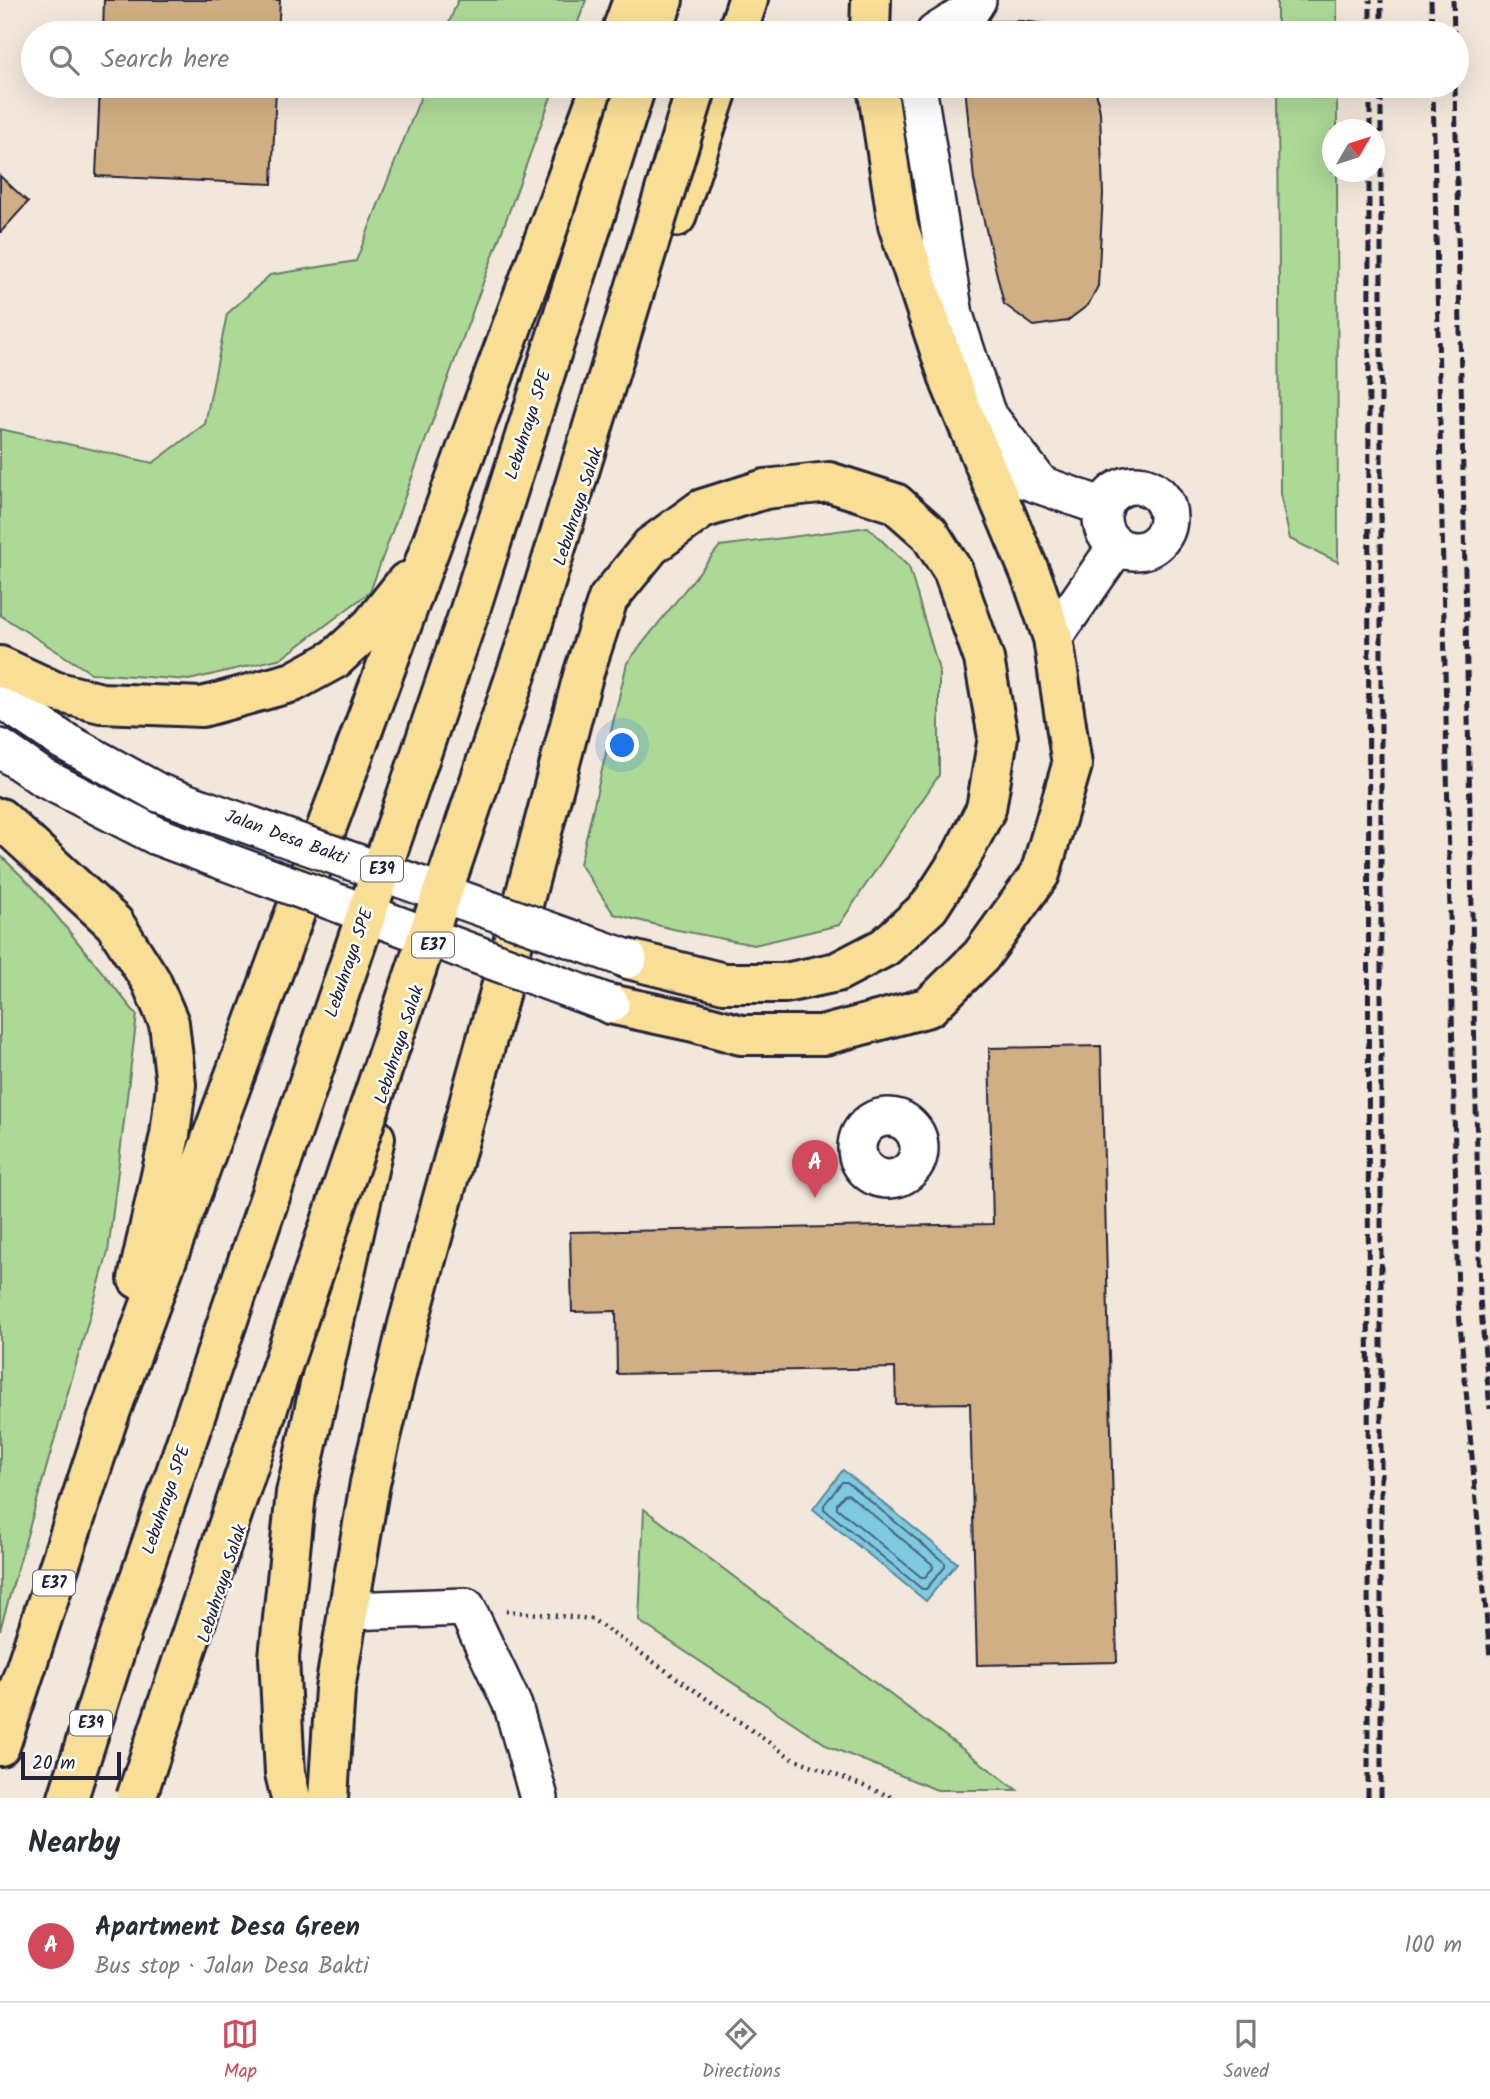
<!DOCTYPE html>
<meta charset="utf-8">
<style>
body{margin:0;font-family:Kalam,sans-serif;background:#f7f7f7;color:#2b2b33}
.compass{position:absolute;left:1322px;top:119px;width:63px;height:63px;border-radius:50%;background:#fff;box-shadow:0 7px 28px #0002;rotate:51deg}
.scale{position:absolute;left:21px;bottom:18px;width:100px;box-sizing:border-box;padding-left:7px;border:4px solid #22223b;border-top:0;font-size:19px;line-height:24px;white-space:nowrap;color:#22223b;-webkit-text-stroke:5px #fff;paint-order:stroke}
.you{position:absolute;left:623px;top:746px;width:24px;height:24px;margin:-18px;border:5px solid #fff;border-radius:50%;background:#1a73e8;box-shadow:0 0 0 10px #1a73e833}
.badge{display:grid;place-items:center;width:46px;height:46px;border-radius:50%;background:#d1495b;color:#fff;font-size:23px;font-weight:700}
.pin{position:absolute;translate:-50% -58px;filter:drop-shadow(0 2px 4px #0008)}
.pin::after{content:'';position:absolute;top:37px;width:24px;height:21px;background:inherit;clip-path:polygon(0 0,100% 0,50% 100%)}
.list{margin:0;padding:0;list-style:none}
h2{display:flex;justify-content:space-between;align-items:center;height:91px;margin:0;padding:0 28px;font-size:30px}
h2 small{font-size:23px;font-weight:400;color:#7c7c81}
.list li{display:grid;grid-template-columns:46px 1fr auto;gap:21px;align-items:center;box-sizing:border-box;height:112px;padding:0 28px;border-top:2px solid #e1e1e2}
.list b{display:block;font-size:26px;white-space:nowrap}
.list p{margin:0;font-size:23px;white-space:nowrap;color:#7c7c81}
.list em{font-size:23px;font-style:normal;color:#7c7c81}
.icon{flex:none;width:38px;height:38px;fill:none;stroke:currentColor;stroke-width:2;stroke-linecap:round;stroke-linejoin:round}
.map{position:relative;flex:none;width:1490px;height:1798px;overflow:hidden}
.search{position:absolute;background:#fff;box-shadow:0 7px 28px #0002;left:21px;right:21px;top:21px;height:77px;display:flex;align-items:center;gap:18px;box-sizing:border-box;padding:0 24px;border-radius:38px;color:#7c7c81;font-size:26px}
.sheet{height:203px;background:#fff}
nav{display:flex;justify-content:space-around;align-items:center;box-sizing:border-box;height:98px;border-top:2px solid #e1e1e2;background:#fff;font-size:19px;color:#7c7c81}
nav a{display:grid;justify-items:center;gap:4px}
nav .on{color:#d1495b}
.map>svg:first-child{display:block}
.green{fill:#add997;stroke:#687e69;stroke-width:2}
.water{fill:#7fcae0;stroke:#5a879e;stroke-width:2}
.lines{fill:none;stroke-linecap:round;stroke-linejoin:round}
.shore{stroke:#47657d;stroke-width:2}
.building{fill:#d1af84;stroke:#22223b;stroke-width:2}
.minor-casing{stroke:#22223b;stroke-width:42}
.highway-casing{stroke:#22223b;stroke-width:44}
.path{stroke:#22223b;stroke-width:4.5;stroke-dasharray:2 5;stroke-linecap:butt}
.minor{stroke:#fff;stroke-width:37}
.highway{stroke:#f9df96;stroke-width:38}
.rail{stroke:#22223b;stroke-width:5;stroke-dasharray:10 5;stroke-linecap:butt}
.minor-bridge-casing{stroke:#22223b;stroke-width:42;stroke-linecap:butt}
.highway-bridge-casing{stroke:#22223b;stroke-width:44;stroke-linecap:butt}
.minor-bridge{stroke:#fff;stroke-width:37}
.highway-bridge{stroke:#f9df96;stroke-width:38}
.labels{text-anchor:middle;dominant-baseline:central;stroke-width:5;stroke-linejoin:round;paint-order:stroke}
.shield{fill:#fff;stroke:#646476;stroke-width:2}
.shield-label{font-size:16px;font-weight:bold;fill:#22223b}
.street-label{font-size:18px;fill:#22223b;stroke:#fff}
</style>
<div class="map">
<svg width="1490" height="1798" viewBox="0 0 1490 1798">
<rect width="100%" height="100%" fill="#f1e7da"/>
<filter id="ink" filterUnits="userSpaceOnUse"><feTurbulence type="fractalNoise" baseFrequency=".0143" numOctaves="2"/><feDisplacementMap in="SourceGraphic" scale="14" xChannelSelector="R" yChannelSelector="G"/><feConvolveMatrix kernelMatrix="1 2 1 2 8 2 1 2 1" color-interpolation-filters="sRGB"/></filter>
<g filter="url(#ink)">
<g class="green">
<polygon points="458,0 586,0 574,33 445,33"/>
<rect x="1277" y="0" width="60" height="33"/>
<polygon points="425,86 555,86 370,592 282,658 189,680 91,673 0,615 0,429 153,463 205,424 227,314 270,275 356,261"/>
<polygon points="1278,86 1337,86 1337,129 1332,130 1332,172 1337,172 1338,562 1290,539 1280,494"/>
<polygon points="868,527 909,567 939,670 939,775 839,925 754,945 673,929 614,914 580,864 627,663 720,546"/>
<polygon points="0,855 33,887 137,1015 108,1252 0,1630"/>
<polygon points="644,1509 1017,1790 937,1790 830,1747 639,1621"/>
</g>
<polygon class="water" points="843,1470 957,1563 926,1601 813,1509"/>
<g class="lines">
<g class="shore">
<polygon points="842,1482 847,1482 945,1563 945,1567 926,1589 922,1589 824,1509 824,1505"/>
<polygon points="848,1494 932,1564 933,1568 925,1577 921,1577 837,1508 837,1504 844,1495"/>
</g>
</g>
<g class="building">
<polygon points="104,0 280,0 278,33 103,33"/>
<polygon points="973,21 1023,21 1083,29 1084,33 970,33"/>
<polygon points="100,86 276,86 272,184 96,176"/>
<polygon points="965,86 1095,86 1100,112 1103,194 1098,286 1088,305 1067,321 1034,326 1004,304 974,180"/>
<polygon points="0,176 28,202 0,233"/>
<polygon points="1101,1046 1117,1662 977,1665 970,1403 896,1404 895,1368 617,1374 616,1311 572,1312 570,1232 993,1224 989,1048"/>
</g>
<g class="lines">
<g class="minor-casing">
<g id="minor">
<polyline points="935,33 970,11 977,0"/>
<polyline points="917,86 954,315 986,413 1040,484"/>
<polyline points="1015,476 1104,507"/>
<circle cx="1135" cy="518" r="33"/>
<polyline points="1053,638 1117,546"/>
<polyline points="0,698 62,740 159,793"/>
<polyline points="0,748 42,777 157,836"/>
<circle cx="888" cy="1148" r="31"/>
<polyline points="347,1611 466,1607 513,1706 539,1798"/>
</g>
</g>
<g class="highway-casing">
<g id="highway">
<polyline points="621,33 633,0"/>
<polyline points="653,33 663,0"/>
<polyline points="737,33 748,0"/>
<polyline points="870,33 871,0"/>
<polyline points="676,217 719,86"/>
<polyline points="0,666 54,691 101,703 202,707 293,682 335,659 371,626 406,582"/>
<polyline points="0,818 114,923 151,981 169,1023 176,1085 170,1135 138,1279"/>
<polyline points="610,1004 694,1022 741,1035 825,1035 929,1007 981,956 1040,874 1072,765 1053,638 1033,580 951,384 898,225 877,86"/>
<polyline points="0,1746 107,1421 601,86"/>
<polyline points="68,1798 116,1648"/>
<polyline points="291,1798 285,1773 279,1657 296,1493 375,1138"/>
<polyline points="328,1798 335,1689 370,1483 408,1324 498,999 584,672 608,599 651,546 702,509 765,489 829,482 895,503 929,533 953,571 984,659 998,737 986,809 960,859 929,907 885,947 837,972 785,983 724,983 628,959"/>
</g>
</g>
<polyline class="path" points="506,1611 592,1619 790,1757 894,1798"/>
<use href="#minor" class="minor"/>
<use href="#highway" class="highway"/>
<g class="rail">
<polyline points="1431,0 1432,33"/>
<polyline points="1453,0 1454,33"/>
<polyline points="1370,33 1370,0"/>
<polyline points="1381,33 1381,0"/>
<polyline points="1433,86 1458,1301 1490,1657"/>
<polyline points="1455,86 1480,1299 1490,1409"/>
<polyline points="1370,130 1370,86"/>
<polyline points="1368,1798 1369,172"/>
<polyline points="1381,1798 1381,86"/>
</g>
<g class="minor-bridge-casing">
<g id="minor-bridge">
<polyline points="159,793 628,959"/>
<polyline points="157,836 610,1004"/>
</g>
</g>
<g class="highway-bridge-casing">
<g id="highway-bridge">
<polyline points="116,1648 468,616 636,86"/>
<polyline points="136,1798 527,642 697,86"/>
</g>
</g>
<use href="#minor-bridge" class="minor-bridge"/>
<use href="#highway-bridge" class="highway-bridge"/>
</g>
</g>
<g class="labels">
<g class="shield">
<rect x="361" y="856.5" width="42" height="25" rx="5"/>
<rect x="412" y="932.5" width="42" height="25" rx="5"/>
<rect x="33" y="1570.5" width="42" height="25" rx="5"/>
<rect x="70" y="1710.5" width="42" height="25" rx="5"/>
</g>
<g class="shield-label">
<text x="382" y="869">E39</text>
<text x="433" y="945">E37</text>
<text x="54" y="1583">E37</text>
<text x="91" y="1723">E39</text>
</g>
<g class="street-label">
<text transform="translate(529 425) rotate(-72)">Lebuhraya SPE</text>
<text transform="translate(579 507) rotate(-72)">Lebuhraya Salak</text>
<text transform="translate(286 838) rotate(20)">Jalan Desa Bakti</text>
<text transform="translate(350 963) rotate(-71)">Lebuhraya SPE</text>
<text transform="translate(400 1045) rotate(-72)">Lebuhraya Salak</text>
<text transform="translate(167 1500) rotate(-71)">Lebuhraya SPE</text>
<text transform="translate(223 1584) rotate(-72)">Lebuhraya Salak</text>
</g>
</g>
</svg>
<svg class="compass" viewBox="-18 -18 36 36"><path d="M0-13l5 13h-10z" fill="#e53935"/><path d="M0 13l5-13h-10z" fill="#7c7c81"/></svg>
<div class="scale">20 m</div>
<div class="you"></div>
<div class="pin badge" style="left:815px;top:1198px">A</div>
<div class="search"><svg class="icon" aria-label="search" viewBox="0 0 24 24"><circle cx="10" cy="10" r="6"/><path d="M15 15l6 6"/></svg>Search here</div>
</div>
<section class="sheet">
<h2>Nearby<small></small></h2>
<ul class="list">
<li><span class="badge">A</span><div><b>Apartment Desa Green</b><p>Bus stop · Jalan Desa Bakti</p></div><em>100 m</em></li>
</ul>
</section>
<nav>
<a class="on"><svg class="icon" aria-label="map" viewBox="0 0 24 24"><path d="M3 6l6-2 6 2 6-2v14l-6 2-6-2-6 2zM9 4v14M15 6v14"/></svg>Map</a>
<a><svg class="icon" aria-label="directions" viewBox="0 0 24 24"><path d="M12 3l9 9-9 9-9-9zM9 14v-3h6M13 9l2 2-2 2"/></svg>Directions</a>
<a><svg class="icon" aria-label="saved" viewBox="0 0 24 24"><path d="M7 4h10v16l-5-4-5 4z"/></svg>Saved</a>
</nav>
